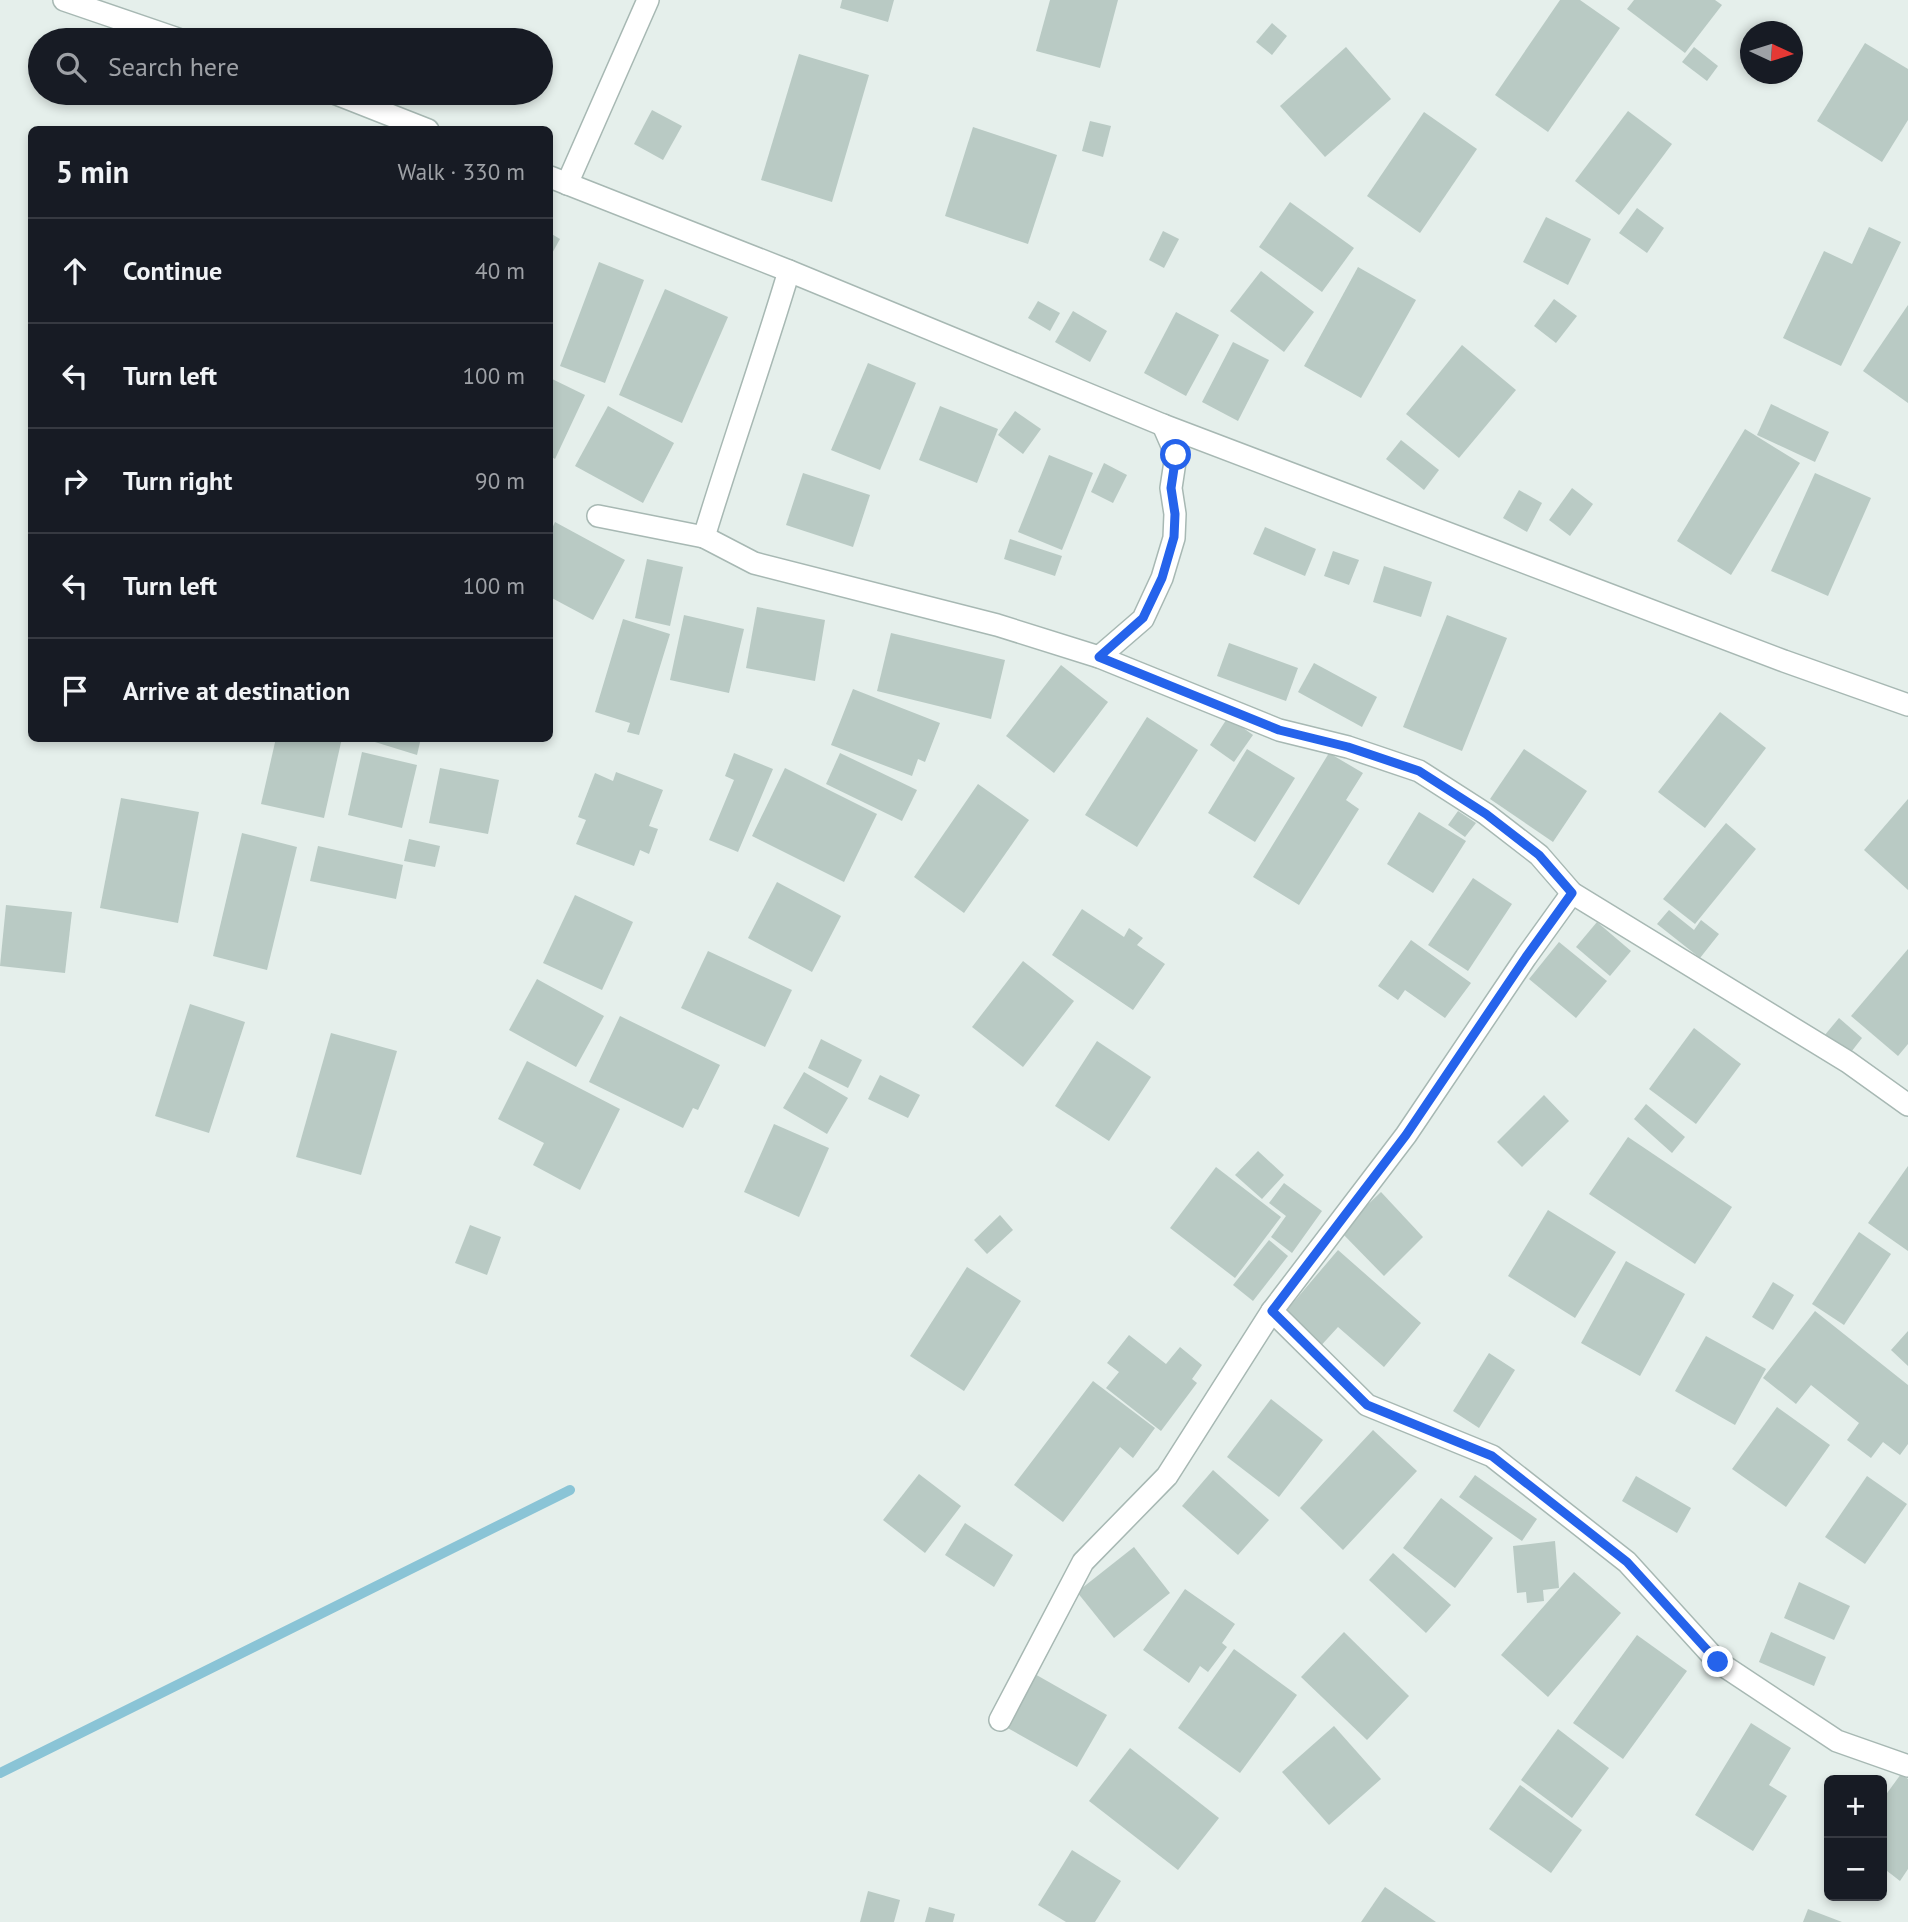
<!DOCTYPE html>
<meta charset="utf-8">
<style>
body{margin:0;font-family:"PT Sans",sans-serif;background:#242831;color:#f1f3f6}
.controls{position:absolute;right:21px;bottom:21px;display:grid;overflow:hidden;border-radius:10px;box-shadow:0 4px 10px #0003}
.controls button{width:63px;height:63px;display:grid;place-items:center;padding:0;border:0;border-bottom:2px solid #363941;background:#171b24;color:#f1f3f6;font:35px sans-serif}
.compass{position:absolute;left:1740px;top:21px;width:63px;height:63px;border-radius:50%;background:#171b24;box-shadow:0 4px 10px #0003;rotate:94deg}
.stop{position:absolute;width:21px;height:21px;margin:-16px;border:5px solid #2563eb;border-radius:50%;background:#fff}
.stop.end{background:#2563eb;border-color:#fff;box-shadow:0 2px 7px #0008}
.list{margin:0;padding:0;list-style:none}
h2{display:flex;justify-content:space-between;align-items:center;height:91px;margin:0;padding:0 28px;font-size:30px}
h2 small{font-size:23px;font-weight:400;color:#9ea1a6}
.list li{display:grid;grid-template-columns:46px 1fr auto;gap:21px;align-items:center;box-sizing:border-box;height:105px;padding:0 28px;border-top:2px solid #363941}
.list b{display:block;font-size:26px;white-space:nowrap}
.list em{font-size:23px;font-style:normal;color:#9ea1a6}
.icon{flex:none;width:38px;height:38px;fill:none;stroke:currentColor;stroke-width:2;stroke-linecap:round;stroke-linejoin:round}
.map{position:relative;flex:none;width:1908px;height:1922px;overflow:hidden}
.search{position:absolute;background:#171b24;box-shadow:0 4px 10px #0003;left:28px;top:28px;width:525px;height:77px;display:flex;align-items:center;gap:18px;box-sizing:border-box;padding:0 24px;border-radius:38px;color:#9ea1a6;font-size:26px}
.panel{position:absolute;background:#171b24;box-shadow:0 4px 10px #0003;left:28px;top:126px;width:525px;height:616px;border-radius:10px}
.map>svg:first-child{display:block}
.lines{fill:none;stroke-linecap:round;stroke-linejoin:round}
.stream{stroke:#8ac4d6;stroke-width:10}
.building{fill:#b9cac4}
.minor-casing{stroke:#a7b8b3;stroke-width:24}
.minor{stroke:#fff;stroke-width:21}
.route{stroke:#2563eb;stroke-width:9}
</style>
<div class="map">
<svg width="1908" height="1922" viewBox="0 0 1908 1922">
<rect width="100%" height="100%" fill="#e5efeb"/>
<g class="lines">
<polyline class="stream" points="0,1773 570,1490"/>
</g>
<g class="building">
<polygon points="842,0 894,0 888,22 840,8"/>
<polygon points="1050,0 1118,0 1100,68 1036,51"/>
<polygon points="1560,0 1580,0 1620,28 1548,132 1495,95"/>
<polygon points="1634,0 1715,0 1722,5 1685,53 1627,9"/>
<polygon points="1272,23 1287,36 1272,55 1256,42"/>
<polygon points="1865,43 1908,69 1908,120 1882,162 1817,121"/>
<polygon points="1346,47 1391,99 1325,157 1280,106"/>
<polygon points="1694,47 1718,66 1707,81 1682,62"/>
<polygon points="799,54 869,75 832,202 761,180"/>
<polygon points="652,110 682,126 663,160 634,144"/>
<polygon points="1628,111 1672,144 1619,215 1575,181"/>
<polygon points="1424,112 1477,149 1420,233 1367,196"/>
<polygon points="1090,121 1111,126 1103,157 1082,151"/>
<polygon points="973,127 1057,155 1028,244 945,216"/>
<polygon points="1290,202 1354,248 1322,292 1259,247"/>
<polygon points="1637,208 1664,228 1647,253 1619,233"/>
<polygon points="1546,217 1591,239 1568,285 1523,262"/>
<polygon points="1869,227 1901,242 1841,366 1783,338 1824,251 1852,264"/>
<polygon points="1163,231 1179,239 1164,268 1149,260"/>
<polygon points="550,233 560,239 550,257"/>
<polygon points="599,262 644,280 605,383 560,366"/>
<polygon points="1358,267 1416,300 1361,398 1304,366"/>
<polygon points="1261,271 1314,312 1284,352 1230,311"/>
<polygon points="665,289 728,317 682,423 619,395"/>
<polygon points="1554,299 1577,316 1556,343 1534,326"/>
<polygon points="1038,301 1060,313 1050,331 1028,318"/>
<polygon points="1908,305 1908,403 1863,371"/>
<polygon points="1073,311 1107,331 1090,362 1055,342"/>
<polygon points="1176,312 1219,335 1186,396 1144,373"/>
<polygon points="1233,342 1269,360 1238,421 1202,402"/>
<polygon points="1462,345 1516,390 1459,458 1406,414"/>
<polygon points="868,363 916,383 880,470 831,450"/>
<polygon points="550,378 585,395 555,459 550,456"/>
<polygon points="1771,404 1829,432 1815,462 1757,435"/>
<polygon points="608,406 674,443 643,503 575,466"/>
<polygon points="940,406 998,429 977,483 919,460"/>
<polygon points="1015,411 1041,429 1023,454 998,435"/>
<polygon points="1745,429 1800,463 1731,575 1677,541"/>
<polygon points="1401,440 1439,470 1424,490 1386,459"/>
<polygon points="1049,455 1093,473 1062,550 1018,532"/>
<polygon points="1104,463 1127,475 1113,503 1091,492"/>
<polygon points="803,473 870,495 853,547 786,525"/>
<polygon points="1815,473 1871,498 1828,596 1771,571"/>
<polygon points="1572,488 1593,504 1570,536 1549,520"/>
<polygon points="1519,490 1542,503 1527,532 1503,518"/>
<polygon points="555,522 625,560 593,620 550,597 550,533"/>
<polygon points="1265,527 1316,549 1305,576 1253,554"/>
<polygon points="1010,539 1062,556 1055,576 1004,559"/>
<polygon points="1333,551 1359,560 1349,585 1324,576"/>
<polygon points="647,559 683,567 670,626 635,618"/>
<polygon points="1384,566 1432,582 1421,617 1373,602"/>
<polygon points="757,607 825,620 815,681 746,668"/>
<polygon points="684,615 744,629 729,693 670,680"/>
<polygon points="1447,615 1507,638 1462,751 1403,727"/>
<polygon points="623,619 670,634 639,735 627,732 630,723 595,712"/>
<polygon points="891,633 1005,660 991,719 877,691"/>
<polygon points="1229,643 1298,668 1286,701 1217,676"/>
<polygon points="1314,663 1377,697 1362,727 1298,692"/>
<polygon points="1061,665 1108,702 1054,773 1006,736"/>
<polygon points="853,689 940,723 925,762 918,759 912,776 831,745"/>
<polygon points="1720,712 1766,748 1705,828 1658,792"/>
<polygon points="1147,717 1198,750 1137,847 1085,815"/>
<polygon points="1228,717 1253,735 1234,762 1210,745"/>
<polygon points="276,738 342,738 324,818 261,804"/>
<polygon points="362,738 421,738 417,755"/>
<polygon points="1247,749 1295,778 1255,842 1208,813"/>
<polygon points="1524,749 1587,791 1553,842 1490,799"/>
<polygon points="362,752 417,765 402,828 348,815"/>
<polygon points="734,753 773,769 738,852 709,840 734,780 725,776"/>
<polygon points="840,753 917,790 902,821 826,784"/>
<polygon points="1329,753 1363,773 1346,800 1359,809 1299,905 1253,877"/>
<polygon points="440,768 499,780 488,834 429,823"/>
<polygon points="785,768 877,814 844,882 752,836"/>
<polygon points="616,772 663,790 649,826 658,829 649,854 640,850 634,866 576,844 586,820 578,817 595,773 613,781"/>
<polygon points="978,784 1029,820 964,913 914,877"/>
<polygon points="121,798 199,812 178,923 100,908"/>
<polygon points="1908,799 1908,890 1864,850"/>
<polygon points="1458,811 1476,823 1465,837 1448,825"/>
<polygon points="1419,812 1466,841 1433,893 1387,864"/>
<polygon points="1726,823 1756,849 1695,924 1663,899"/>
<polygon points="242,833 297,847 267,970 213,956"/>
<polygon points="409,839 440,846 435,867 404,861"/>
<polygon points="318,846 403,865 396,899 310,881"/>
<polygon points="1473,878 1512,904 1468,971 1428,945"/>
<polygon points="777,882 841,916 812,972 748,938"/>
<polygon points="575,895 633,922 602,990 543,963"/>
<polygon points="6,905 72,912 65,973 0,966"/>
<polygon points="1082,909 1124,937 1129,928 1143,938 1137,945 1165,964 1133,1010 1052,955"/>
<polygon points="1669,910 1694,930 1701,920 1719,934 1700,958 1657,924"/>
<polygon points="1597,922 1631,951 1610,976 1576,947"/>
<polygon points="1411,940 1471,983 1445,1018 1405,990 1398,1000 1378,986"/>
<polygon points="1559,942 1607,981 1576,1018 1529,979"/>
<polygon points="1908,949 1908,1044 1898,1056 1851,1016"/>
<polygon points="708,951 792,990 765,1047 681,1008"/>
<polygon points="1023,961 1074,1001 1023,1067 972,1027"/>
<polygon points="537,979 604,1016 576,1067 509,1030"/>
<polygon points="190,1004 245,1022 209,1133 155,1116"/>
<polygon points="620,1016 720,1065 698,1110 693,1108 683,1128 589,1082"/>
<polygon points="1839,1018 1862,1038 1848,1056 1824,1036"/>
<polygon points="1694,1028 1741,1064 1696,1124 1649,1089"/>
<polygon points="331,1033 397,1051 361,1175 296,1157"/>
<polygon points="821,1039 862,1060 848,1088 808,1068"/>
<polygon points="1097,1041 1151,1077 1109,1141 1055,1106"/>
<polygon points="527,1061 620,1109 580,1190 533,1165 544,1143 498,1119"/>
<polygon points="804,1072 848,1098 827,1134 783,1108"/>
<polygon points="880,1075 920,1095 908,1118 868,1099"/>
<polygon points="1544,1095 1569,1121 1522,1167 1497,1142"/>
<polygon points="1646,1104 1685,1137 1672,1153 1634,1119"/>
<polygon points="774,1124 829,1148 799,1217 744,1192"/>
<polygon points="1628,1137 1732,1207 1695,1264 1589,1194"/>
<polygon points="1258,1151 1284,1175 1262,1199 1235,1175"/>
<polygon points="1908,1166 1908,1251 1868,1223"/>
<polygon points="1216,1167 1281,1217 1235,1278 1170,1228"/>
<polygon points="1284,1183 1322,1211 1292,1253 1271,1237 1286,1216 1269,1203"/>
<polygon points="1381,1192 1423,1237 1384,1276 1340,1231"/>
<polygon points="1548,1210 1616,1252 1575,1318 1508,1276"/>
<polygon points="1000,1215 1013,1230 987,1254 974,1240"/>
<polygon points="470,1225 501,1237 487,1275 455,1263"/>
<polygon points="1859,1232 1891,1254 1844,1325 1812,1304"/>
<polygon points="1269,1240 1288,1256 1253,1301 1233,1285"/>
<polygon points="1338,1250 1421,1323 1384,1367 1338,1327 1317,1350 1281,1317"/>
<polygon points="1626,1261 1685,1294 1640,1376 1581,1343"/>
<polygon points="967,1267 1021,1301 964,1391 910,1356"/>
<polygon points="1773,1282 1794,1295 1773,1330 1752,1317"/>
<polygon points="1815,1311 1908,1385 1908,1444 1900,1455 1883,1442 1871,1458 1847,1440 1859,1423 1811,1385 1796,1404 1763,1378"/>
<polygon points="1908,1331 1908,1366 1891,1350"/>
<polygon points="1129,1335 1166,1364 1180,1347 1202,1365 1192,1379 1197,1383 1161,1431 1106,1388 1119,1372 1107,1363"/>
<polygon points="1706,1336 1766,1369 1735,1425 1675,1391"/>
<polygon points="1489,1353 1515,1370 1479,1428 1453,1411"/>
<polygon points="1093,1381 1155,1428 1133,1458 1120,1447 1063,1522 1014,1485"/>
<polygon points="1271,1399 1323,1440 1279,1497 1227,1457"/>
<polygon points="1777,1407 1830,1445 1786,1507 1732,1469"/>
<polygon points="1373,1430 1417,1471 1343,1550 1300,1508"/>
<polygon points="1213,1470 1269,1520 1238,1555 1182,1506"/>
<polygon points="919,1474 961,1506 925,1553 883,1520"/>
<polygon points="1475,1475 1537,1519 1522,1541 1459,1497"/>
<polygon points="1636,1476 1691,1508 1677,1533 1622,1501"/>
<polygon points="1867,1476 1907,1504 1865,1564 1825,1537"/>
<polygon points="1441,1498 1493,1538 1455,1588 1403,1548"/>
<polygon points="965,1523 1013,1555 994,1587 945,1555"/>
<polygon points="1555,1541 1559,1588 1543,1590 1544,1601 1527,1603 1526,1592 1517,1593 1513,1546"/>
<polygon points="1134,1547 1170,1593 1114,1638 1077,1592"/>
<polygon points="1393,1553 1451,1605 1426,1633 1369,1580"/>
<polygon points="1574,1572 1621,1613 1548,1697 1501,1655"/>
<polygon points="1799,1582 1850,1606 1834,1640 1784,1618"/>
<polygon points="1185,1589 1235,1624 1222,1643 1227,1647 1208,1672 1200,1666 1189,1683 1143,1650"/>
<polygon points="1344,1632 1409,1696 1367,1740 1301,1677"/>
<polygon points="1771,1632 1826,1657 1814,1686 1759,1662"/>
<polygon points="1637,1635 1687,1671 1623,1759 1573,1723"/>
<polygon points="1234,1649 1297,1695 1240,1773 1178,1728"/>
<polygon points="1033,1673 1107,1715 1077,1767 1004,1726"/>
<polygon points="1751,1723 1791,1748 1769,1785 1787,1796 1753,1851 1695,1815"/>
<polygon points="1334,1726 1381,1779 1329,1825 1282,1772"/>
<polygon points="1558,1729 1609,1768 1572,1818 1521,1780"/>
<polygon points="1130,1748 1219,1818 1178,1870 1089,1801"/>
<polygon points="1901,1774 1908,1779 1908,1869 1900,1881 1882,1867 1882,1800"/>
<polygon points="1520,1785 1582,1830 1551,1873 1489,1829"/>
<polygon points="1072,1850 1121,1881 1095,1922 1066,1922 1038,1905"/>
<polygon points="1385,1887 1436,1922 1361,1922"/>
<polygon points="868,1891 900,1900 894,1922 860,1922"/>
<polygon points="929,1907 955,1914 953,1922 925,1922"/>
<polygon points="1808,1909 1842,1922 1803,1922"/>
</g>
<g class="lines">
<g class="minor-casing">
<g id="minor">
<polyline points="64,0 181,40"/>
<polyline points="334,93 428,130"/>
<polyline points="550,177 789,271 1163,425 1784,661 1908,705"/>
<polyline points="567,184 648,0"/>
<path d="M598,516L704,537C731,448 762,361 789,271"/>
<polyline points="704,537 754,563 997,625 1099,657 1279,730 1348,747 1419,771 1486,814 1539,855 1572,893 1848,1062 1908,1105"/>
<polyline points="1099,657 1143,619 1162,578 1174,538 1175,514 1171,488 1176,455 1163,425"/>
<polyline points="1272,1311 1367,1405 1492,1456 1627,1562 1718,1662 1837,1741 1908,1766"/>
<polyline points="1000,1720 1083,1562 1167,1476 1272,1311 1406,1135 1526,957 1572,893"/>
</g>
</g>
<use href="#minor" class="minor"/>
</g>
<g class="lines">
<polyline class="route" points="1176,455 1171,488 1175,514 1174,537 1162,578 1143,618 1099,657 1279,730 1348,747 1419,771 1486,814 1539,855 1572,893 1526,957 1406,1135 1272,1311 1367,1405 1492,1456 1627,1562 1718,1662"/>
</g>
</svg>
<div class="controls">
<button>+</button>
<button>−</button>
</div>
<svg class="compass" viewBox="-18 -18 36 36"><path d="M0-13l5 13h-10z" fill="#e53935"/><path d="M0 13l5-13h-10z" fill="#9ea1a6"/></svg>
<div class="stop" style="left:1176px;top:455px"></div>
<div class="stop end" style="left:1718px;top:1662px"></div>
<div class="search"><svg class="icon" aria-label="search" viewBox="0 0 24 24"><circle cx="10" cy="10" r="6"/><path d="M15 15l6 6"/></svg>Search here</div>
<section class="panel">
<h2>5 min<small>Walk · 330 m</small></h2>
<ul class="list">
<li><svg class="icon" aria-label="ahead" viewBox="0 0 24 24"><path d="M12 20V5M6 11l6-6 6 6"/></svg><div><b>Continue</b></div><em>40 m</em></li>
<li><svg class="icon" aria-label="left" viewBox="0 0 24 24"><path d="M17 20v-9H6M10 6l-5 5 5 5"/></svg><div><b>Turn left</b></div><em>100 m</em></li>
<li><svg class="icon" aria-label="right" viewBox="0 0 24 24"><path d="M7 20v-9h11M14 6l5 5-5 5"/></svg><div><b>Turn right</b></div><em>90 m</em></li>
<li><svg class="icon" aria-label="left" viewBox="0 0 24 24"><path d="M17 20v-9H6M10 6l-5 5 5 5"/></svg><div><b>Turn left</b></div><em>100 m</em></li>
<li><svg class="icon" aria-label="arrive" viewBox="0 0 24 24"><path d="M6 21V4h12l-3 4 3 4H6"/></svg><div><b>Arrive at destination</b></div></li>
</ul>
</section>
</div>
